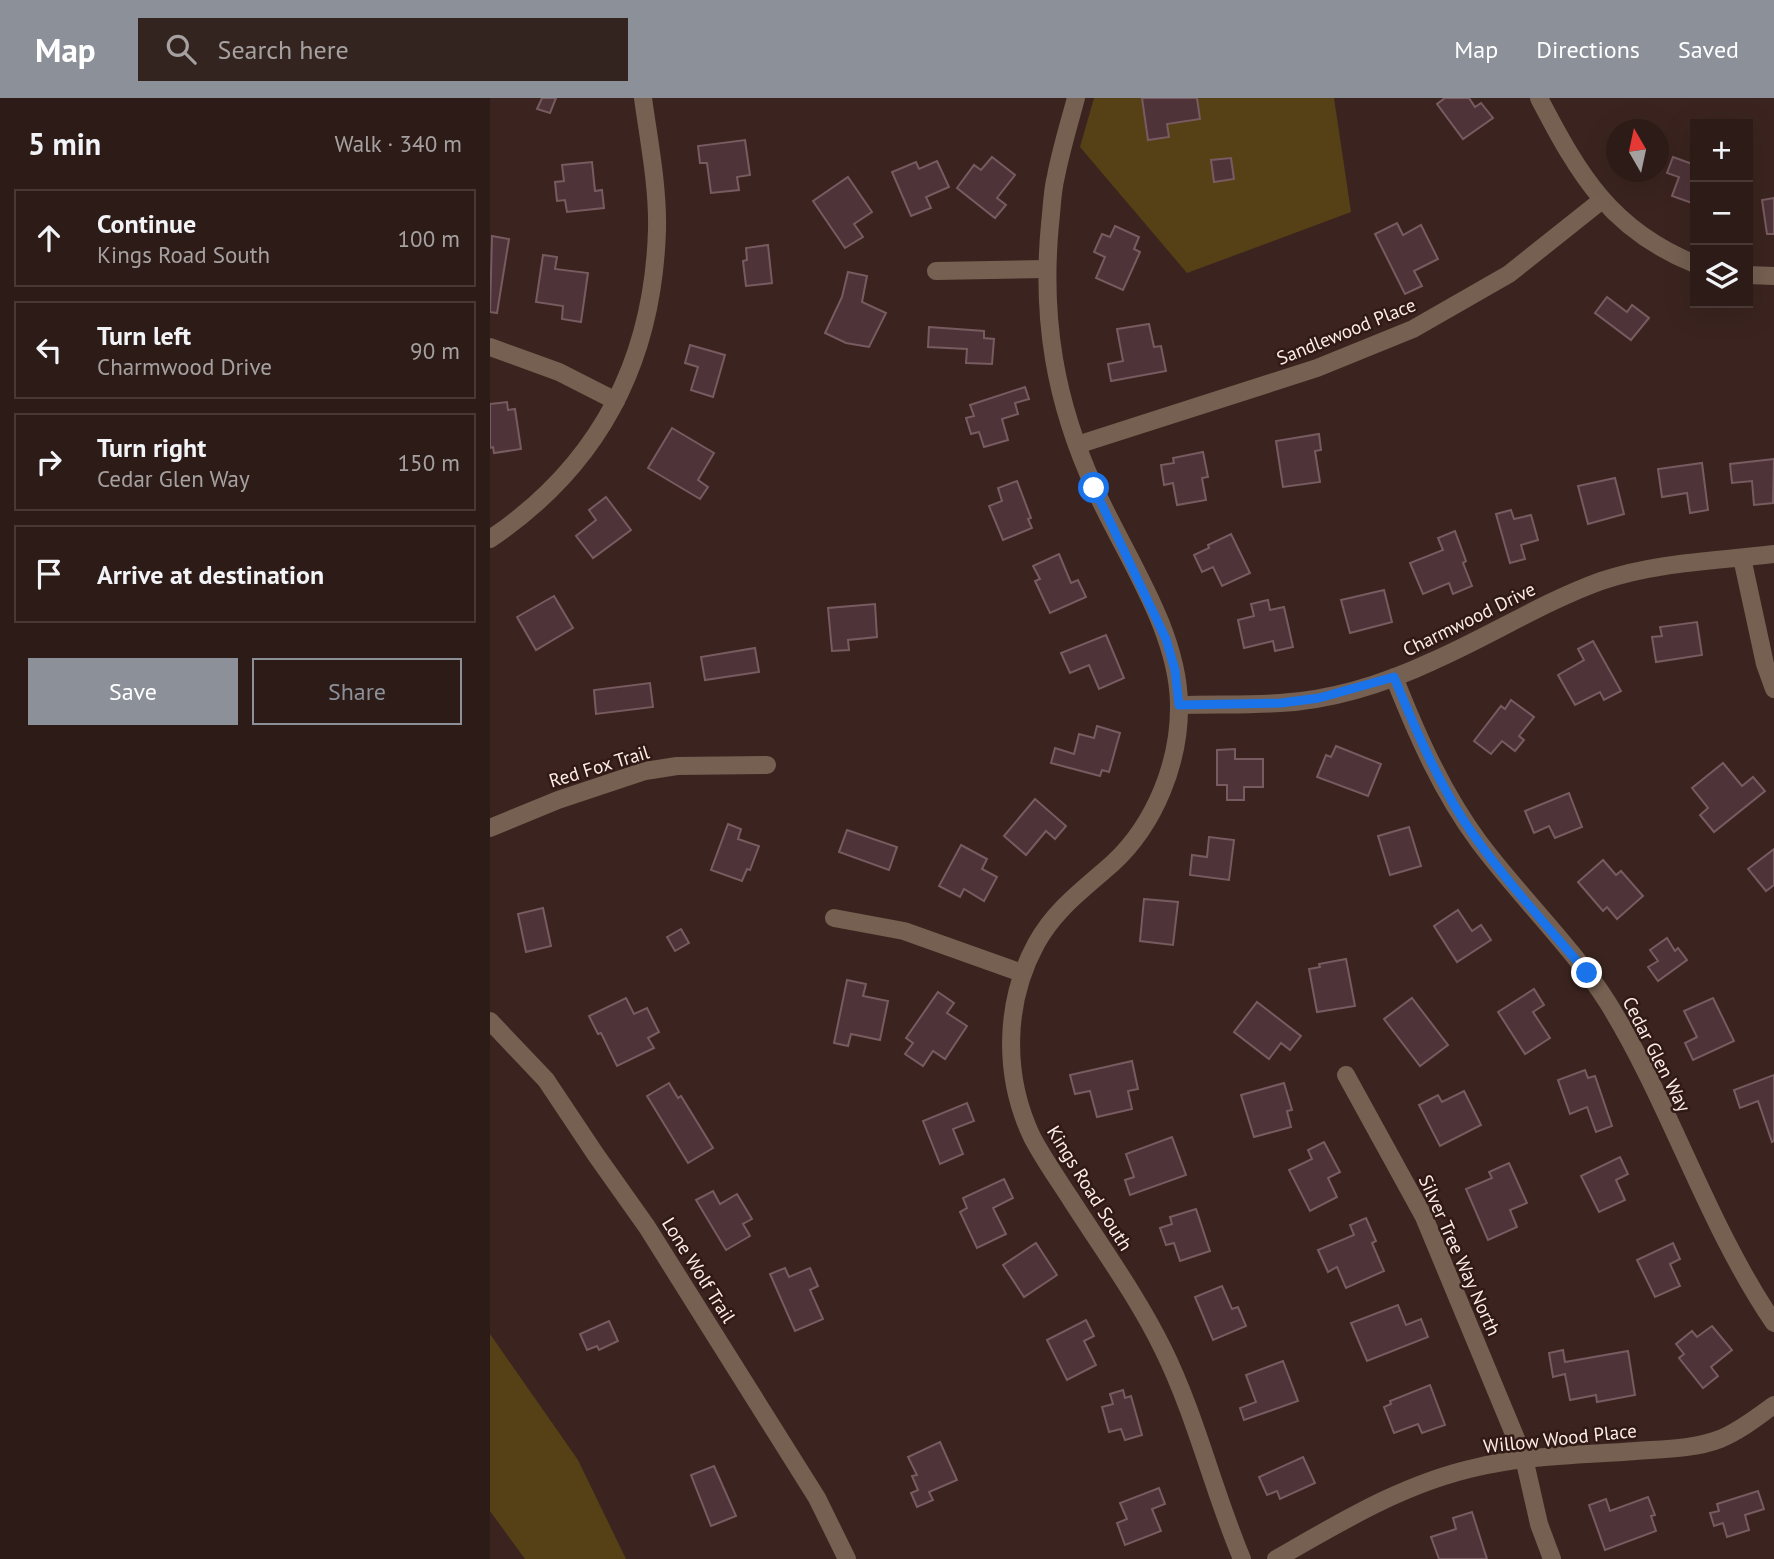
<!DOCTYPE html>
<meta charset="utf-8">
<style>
body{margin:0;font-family:"PT Sans",sans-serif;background:#342420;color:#f1f3f6}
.controls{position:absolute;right:21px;top:21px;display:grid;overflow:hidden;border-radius:0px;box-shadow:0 7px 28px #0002}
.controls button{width:63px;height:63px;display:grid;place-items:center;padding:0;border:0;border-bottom:2px solid #483936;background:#2c1b17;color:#f1f3f6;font:35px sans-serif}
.compass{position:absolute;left:1116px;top:21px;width:63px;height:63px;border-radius:50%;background:#2c1b17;box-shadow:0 7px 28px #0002;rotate:351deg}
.stop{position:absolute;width:21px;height:21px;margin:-16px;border:5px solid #1a73e8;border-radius:50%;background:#fff}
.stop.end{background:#1a73e8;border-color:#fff;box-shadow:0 2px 7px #0008}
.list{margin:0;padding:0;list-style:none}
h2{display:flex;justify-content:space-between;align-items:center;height:91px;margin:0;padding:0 28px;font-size:30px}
h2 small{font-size:23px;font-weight:400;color:#a6a1a1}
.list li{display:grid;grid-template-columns:46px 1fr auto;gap:21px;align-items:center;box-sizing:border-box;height:98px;margin:0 14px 14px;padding:0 14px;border:2px solid #483936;border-radius:0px}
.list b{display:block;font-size:26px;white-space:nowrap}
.list p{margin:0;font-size:23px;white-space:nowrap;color:#a6a1a1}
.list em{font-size:23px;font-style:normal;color:#a6a1a1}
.actions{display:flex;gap:14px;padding:21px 28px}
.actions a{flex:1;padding:16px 0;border:2px solid #8c9099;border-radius:0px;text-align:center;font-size:24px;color:#8c9099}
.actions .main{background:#8c9099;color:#fff}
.icon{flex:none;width:38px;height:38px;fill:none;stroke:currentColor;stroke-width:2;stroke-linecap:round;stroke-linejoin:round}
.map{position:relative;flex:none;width:1284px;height:1461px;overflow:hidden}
header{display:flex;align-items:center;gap:42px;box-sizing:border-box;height:98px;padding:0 35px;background:#8c9099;color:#fff}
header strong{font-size:33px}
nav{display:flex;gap:38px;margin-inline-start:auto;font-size:24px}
.search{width:490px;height:63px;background:#342420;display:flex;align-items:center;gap:18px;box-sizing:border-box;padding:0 24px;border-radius:0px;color:#a6a1a1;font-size:26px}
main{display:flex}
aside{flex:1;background:#2c1b17}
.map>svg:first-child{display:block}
.green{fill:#564015}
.building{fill:#4e3439;stroke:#775b60;stroke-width:2}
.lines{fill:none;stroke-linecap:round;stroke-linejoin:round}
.minor{stroke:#756051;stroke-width:18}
.route{stroke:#1a73e8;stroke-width:9}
.labels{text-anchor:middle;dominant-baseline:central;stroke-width:5;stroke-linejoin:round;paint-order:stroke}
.street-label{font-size:19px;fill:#fcece8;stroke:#311a16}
</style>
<header>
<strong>Map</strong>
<div class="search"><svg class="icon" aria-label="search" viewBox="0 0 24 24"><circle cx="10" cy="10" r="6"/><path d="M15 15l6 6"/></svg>Search here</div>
<nav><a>Map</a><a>Directions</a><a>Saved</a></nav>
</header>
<main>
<aside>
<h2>5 min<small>Walk · 340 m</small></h2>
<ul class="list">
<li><svg class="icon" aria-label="ahead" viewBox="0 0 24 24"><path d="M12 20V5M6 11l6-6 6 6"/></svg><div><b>Continue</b><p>Kings Road South</p></div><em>100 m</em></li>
<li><svg class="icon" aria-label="left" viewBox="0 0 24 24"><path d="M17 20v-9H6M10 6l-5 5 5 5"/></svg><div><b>Turn left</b><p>Charmwood Drive</p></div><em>90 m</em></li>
<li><svg class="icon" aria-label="right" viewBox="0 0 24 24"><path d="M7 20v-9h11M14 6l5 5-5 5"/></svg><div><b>Turn right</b><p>Cedar Glen Way</p></div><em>150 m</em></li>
<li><svg class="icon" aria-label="arrive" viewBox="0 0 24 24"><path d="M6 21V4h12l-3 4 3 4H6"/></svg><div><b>Arrive at destination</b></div></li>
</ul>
<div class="actions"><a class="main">Save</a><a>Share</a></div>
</aside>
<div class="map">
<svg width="1284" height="1461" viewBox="0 0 1284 1461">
<rect width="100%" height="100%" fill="#3b241f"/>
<g class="green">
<polygon points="604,0 844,0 861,114 697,175 590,49"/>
<polygon points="0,1236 88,1362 136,1461 35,1461 0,1413"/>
</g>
<g class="building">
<polygon points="52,0 66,0 60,15 47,11"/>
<polygon points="652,0 707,0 710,21 677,26 679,39 658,42"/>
<polygon points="955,0 979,0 985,9 991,5 1003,20 973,41 947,6"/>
<polygon points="255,42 260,77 247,79 249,92 221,95 217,65 210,65 208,48"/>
<polygon points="502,59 525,77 507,100 516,107 505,120 467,90 484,67 491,72"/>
<polygon points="1183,59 1205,67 1205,106 1182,98 1189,79 1177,75"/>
<polygon points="741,60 744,81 724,84 721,62"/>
<polygon points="447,63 459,89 436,99 441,110 421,118 402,74 426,64 429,71"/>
<polygon points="102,64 105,93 112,92 114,110 77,114 75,102 67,103 65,84 74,83 72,67"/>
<polygon points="358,79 382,114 364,126 373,139 355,150 323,103"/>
<polygon points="1284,100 1284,136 1277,136 1272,102"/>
<polygon points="907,125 913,137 931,127 948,161 924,173 932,188 915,196 885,136"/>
<polygon points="625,128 649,139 644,151 650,154 633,192 606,180 615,159 604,154 612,136 620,139"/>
<polygon points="2,138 19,141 7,215 0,214"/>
<polygon points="278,147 282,185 256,188 253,163 257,162 256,150"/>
<polygon points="53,157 67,159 65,171 98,175 91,224 72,221 73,208 46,204"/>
<polygon points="358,174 377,178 372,204 396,215 379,249 356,245 335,235 352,199"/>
<polygon points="1117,199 1137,214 1142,207 1159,220 1141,242 1105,215"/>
<polygon points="659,226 664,249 671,248 676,273 621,283 618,266 633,263 627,231"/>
<polygon points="439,229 494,233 494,240 504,241 502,266 476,265 477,251 438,249"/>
<polygon points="200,247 235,257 223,299 201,292 208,269 195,265"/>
<polygon points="535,289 539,301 525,305 528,316 512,321 518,342 494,349 489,334 481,336 476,320 484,318 480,307"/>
<polygon points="17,304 18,312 25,311 31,351 4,355 3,349 0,350 0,306"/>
<polygon points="182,330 224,355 208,382 218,389 210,401 158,370"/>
<polygon points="829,336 831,352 825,353 830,384 793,389 786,343"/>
<polygon points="713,354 718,379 712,380 716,402 687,407 683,385 674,387 671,367 684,365 683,360"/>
<polygon points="1284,361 1283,405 1264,407 1262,383 1242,385 1240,366"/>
<polygon points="1212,365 1218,412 1200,415 1197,395 1172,399 1168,371"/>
<polygon points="1125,380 1134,416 1098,426 1088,388"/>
<polygon points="527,383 541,420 538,421 542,430 513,442 499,408 512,403 508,390"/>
<polygon points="116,399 141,432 103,460 86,438 106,422 99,412"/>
<polygon points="1021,412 1024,421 1041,417 1048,442 1031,447 1035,461 1020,465 1006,416"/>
<polygon points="965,433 976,463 973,465 982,488 963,496 959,485 933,496 920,465 953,452 948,440"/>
<polygon points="741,436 760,475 732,488 723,469 712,474 704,457 719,450 718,447"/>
<polygon points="569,456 581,485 588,482 596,499 560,515 545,483 550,481 543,468"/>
<polygon points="894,492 902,524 860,535 851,502"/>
<polygon points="64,498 83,530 46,552 27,519"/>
<polygon points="778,502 780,512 794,509 803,549 785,553 783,543 754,550 748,522 764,518 761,506"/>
<polygon points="385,506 387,539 358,542 359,552 342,553 338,510"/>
<polygon points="1207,524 1212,557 1166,564 1162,539 1172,538 1170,529"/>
<polygon points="616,537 634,580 609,591 599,567 580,575 571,555"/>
<polygon points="1103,543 1131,593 1114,602 1110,594 1085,607 1068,577 1094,562 1088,551"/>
<polygon points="265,550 269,574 215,582 211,559"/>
<polygon points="160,585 163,609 106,616 104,592"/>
<polygon points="1021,602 1044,619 1029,638 1034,642 1025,653 1012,643 1001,656 984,643 1011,608 1015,611"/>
<polygon points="607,628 630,635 619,674 612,672 610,678 561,665 565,650 584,656 589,636 604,640"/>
<polygon points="846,648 891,666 878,698 827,679 836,657 841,659"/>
<polygon points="745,651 745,661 773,661 773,689 754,689 754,702 737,702 737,687 727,687 727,652"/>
<polygon points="1233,665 1252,688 1263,679 1275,693 1224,734 1210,717 1218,710 1202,690"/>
<polygon points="1079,695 1092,729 1065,740 1059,728 1044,735 1035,713"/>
<polygon points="545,701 576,728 565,741 556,733 536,757 514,738"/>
<polygon points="238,726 251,731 248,741 269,748 260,772 257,771 252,783 221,772"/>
<polygon points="919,729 931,768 900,777 888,738"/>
<polygon points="357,732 407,749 399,772 349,754"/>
<polygon points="719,739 744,742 739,782 700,777 702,757 717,759"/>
<polygon points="471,747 497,761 492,771 507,779 494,803 474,791 470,799 449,788"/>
<polygon points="1284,751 1284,787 1276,793 1258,771"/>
<polygon points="1113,762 1126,777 1131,773 1153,798 1127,821 1117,809 1113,813 1088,784"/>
<polygon points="654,801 688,804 683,847 650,843"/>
<polygon points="53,810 61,848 36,854 28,816"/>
<polygon points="968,812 982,833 991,827 1001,842 967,864 944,828"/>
<polygon points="191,831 199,845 185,853 177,839"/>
<polygon points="1177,840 1185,853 1188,850 1197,862 1168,883 1158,869 1168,863 1160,852"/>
<polygon points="856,861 865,908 827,914 819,871 830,869 829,866"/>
<polygon points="357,882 376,886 373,898 398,903 390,942 361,936 358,948 344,945"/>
<polygon points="1044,891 1054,907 1043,914 1060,940 1035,956 1008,914"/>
<polygon points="448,894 464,905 457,915 477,928 455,961 443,953 433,968 415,956 423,945 416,940"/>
<polygon points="136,900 144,916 157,910 169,934 158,940 164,950 127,968 111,935 108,936 99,918"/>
<polygon points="922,900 958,947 930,968 894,921"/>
<polygon points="1223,900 1244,943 1203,962 1195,945 1207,939 1194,913"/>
<polygon points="767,904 811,938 800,952 791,945 779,961 744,934"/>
<polygon points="642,963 648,991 638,993 642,1011 607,1019 600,993 585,996 580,977"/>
<polygon points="1095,972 1098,980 1105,978 1122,1028 1106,1034 1097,1009 1080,1016 1068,982"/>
<polygon points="1284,977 1284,1043 1282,1044 1268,1003 1250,1010 1244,992"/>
<polygon points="179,985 188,1000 191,998 223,1050 198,1065 157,998"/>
<polygon points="794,985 802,1012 797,1013 801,1029 764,1039 751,997"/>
<polygon points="974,993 991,1027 950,1048 929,1007 948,997 952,1004"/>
<polygon points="477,1005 484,1023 463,1031 473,1056 450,1066 433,1023"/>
<polygon points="682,1039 696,1077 640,1097 635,1082 644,1079 636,1056"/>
<polygon points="834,1044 850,1074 838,1080 847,1099 820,1113 799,1072 822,1061 818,1052"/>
<polygon points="1130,1059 1138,1076 1126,1082 1135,1102 1109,1114 1091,1078"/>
<polygon points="1019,1065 1037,1105 1020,1112 1027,1129 998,1142 976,1091 1002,1080 999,1074"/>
<polygon points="514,1081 523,1100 503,1110 516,1136 487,1150 470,1114 477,1110 473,1100"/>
<polygon points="223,1093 230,1106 247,1096 262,1121 253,1126 260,1138 236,1152 206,1102"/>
<polygon points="706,1111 720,1153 690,1163 684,1145 676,1147 670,1130 682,1126 680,1119"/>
<polygon points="876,1120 886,1143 882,1145 894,1173 856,1190 847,1169 838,1174 828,1152 864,1137 860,1127"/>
<polygon points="546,1145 567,1177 534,1199 513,1167"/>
<polygon points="1183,1145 1190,1161 1180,1166 1190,1188 1165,1199 1147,1162"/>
<polygon points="295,1170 299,1179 320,1170 328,1188 320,1192 333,1221 305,1233 280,1176"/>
<polygon points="732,1188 742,1211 748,1209 756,1228 723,1242 705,1199"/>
<polygon points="908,1207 916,1227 931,1221 938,1239 877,1263 861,1225"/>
<polygon points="596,1222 604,1238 594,1243 606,1267 577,1282 557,1242"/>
<polygon points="119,1223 128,1243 109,1252 107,1248 97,1252 90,1236"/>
<polygon points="1222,1228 1242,1252 1221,1269 1228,1278 1213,1290 1189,1260 1194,1256 1186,1246 1202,1233 1207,1239"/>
<polygon points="1073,1252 1075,1264 1138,1253 1145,1297 1107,1304 1106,1297 1080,1302 1075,1276 1063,1279 1059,1255"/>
<polygon points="793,1263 808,1303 754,1322 750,1310 766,1304 756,1277"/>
<polygon points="940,1287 955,1327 932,1335 928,1326 904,1335 894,1309 901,1306 900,1303"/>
<polygon points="633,1292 635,1300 641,1298 652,1337 635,1342 631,1331 619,1334 612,1309 623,1306 620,1296"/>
<polygon points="450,1344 467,1382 439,1394 443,1402 427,1409 421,1395 428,1392 422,1378 427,1377 418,1359"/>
<polygon points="813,1359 825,1385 790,1401 787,1393 777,1397 769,1379"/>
<polygon points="224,1368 246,1418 221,1428 201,1377"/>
<polygon points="669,1390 675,1406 662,1411 671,1433 635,1447 627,1425 637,1421 630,1405"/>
<polygon points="1268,1393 1274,1411 1255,1417 1259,1432 1237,1439 1233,1425 1224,1428 1220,1415 1229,1413 1227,1406"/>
<polygon points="1158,1399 1165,1417 1161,1418 1166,1433 1115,1452 1099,1407 1116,1401 1120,1413"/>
<polygon points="982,1414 997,1461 949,1461 941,1439 966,1431 963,1420"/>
</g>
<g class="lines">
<g class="minor">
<path d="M586,0C579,26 571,52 566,78C562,93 562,110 560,126C551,221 565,304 605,391C635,458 688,532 689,606C690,664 665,726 623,765C594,791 565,811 546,846C514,905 513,978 542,1039C553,1060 567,1080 580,1100C612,1150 647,1198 673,1251C706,1318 723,1392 752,1461"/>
<path d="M1049,0C1089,77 1121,132 1205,166"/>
<polyline points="446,173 556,171"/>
<polyline points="1258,177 1284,178"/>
<polyline points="0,249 69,274 126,303"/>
<polyline points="587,347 827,270 923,231 1019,176 1112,102"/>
<path d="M0,441C110,367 163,263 167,132C168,88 159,44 153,0"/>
<polyline points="1252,460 1275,566 1284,591"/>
<path d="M904,579C927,637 952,694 989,744C1030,799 1081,847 1118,905C1181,1007 1216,1125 1284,1225"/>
<path d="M689,607C723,606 757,607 790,605C843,602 896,585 943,563C1000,538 1053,504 1111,483C1166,464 1227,463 1284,456"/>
<polyline points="0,730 68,702 155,673 187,668 277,667"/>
<polyline points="344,820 414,833 532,875"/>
<polyline points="0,923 56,982 106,1057 157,1129 327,1400 357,1461"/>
<polyline points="856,977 934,1119 1034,1360 1049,1426 1062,1461"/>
<path d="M786,1461C851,1424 914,1385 988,1369C1040,1357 1094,1357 1146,1353C1174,1351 1204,1351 1230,1341C1250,1333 1267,1319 1284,1307"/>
</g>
</g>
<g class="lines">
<path class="route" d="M604,390L676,541L685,572L689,607L791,605L829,600L904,579C924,628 944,675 972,720C1008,775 1055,825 1097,875"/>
</g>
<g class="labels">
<g class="street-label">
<text transform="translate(856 233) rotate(-22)">Sandlewood Place</text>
<text transform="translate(979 521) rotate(-26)">Charmwood Drive</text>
<text transform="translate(109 668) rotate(-17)">Red Fox Trail</text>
<text transform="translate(1167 956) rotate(63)">Cedar Glen Way</text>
<text transform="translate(600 1090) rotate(58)">Kings Road South</text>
<text transform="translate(970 1157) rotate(66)">Silver Tree Way North</text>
<text transform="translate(209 1172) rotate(58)">Lone Wolf Trail</text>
<text transform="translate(1070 1340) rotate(-6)">Willow Wood Place</text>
</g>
</g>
</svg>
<div class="controls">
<button>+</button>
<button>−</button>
<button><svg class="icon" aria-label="layers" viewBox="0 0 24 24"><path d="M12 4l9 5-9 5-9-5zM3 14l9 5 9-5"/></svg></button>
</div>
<svg class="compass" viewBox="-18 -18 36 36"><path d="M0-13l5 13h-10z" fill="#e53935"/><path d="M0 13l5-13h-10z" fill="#a6a1a1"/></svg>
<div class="stop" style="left:604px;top:390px"></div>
<div class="stop end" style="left:1097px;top:875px"></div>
</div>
</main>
